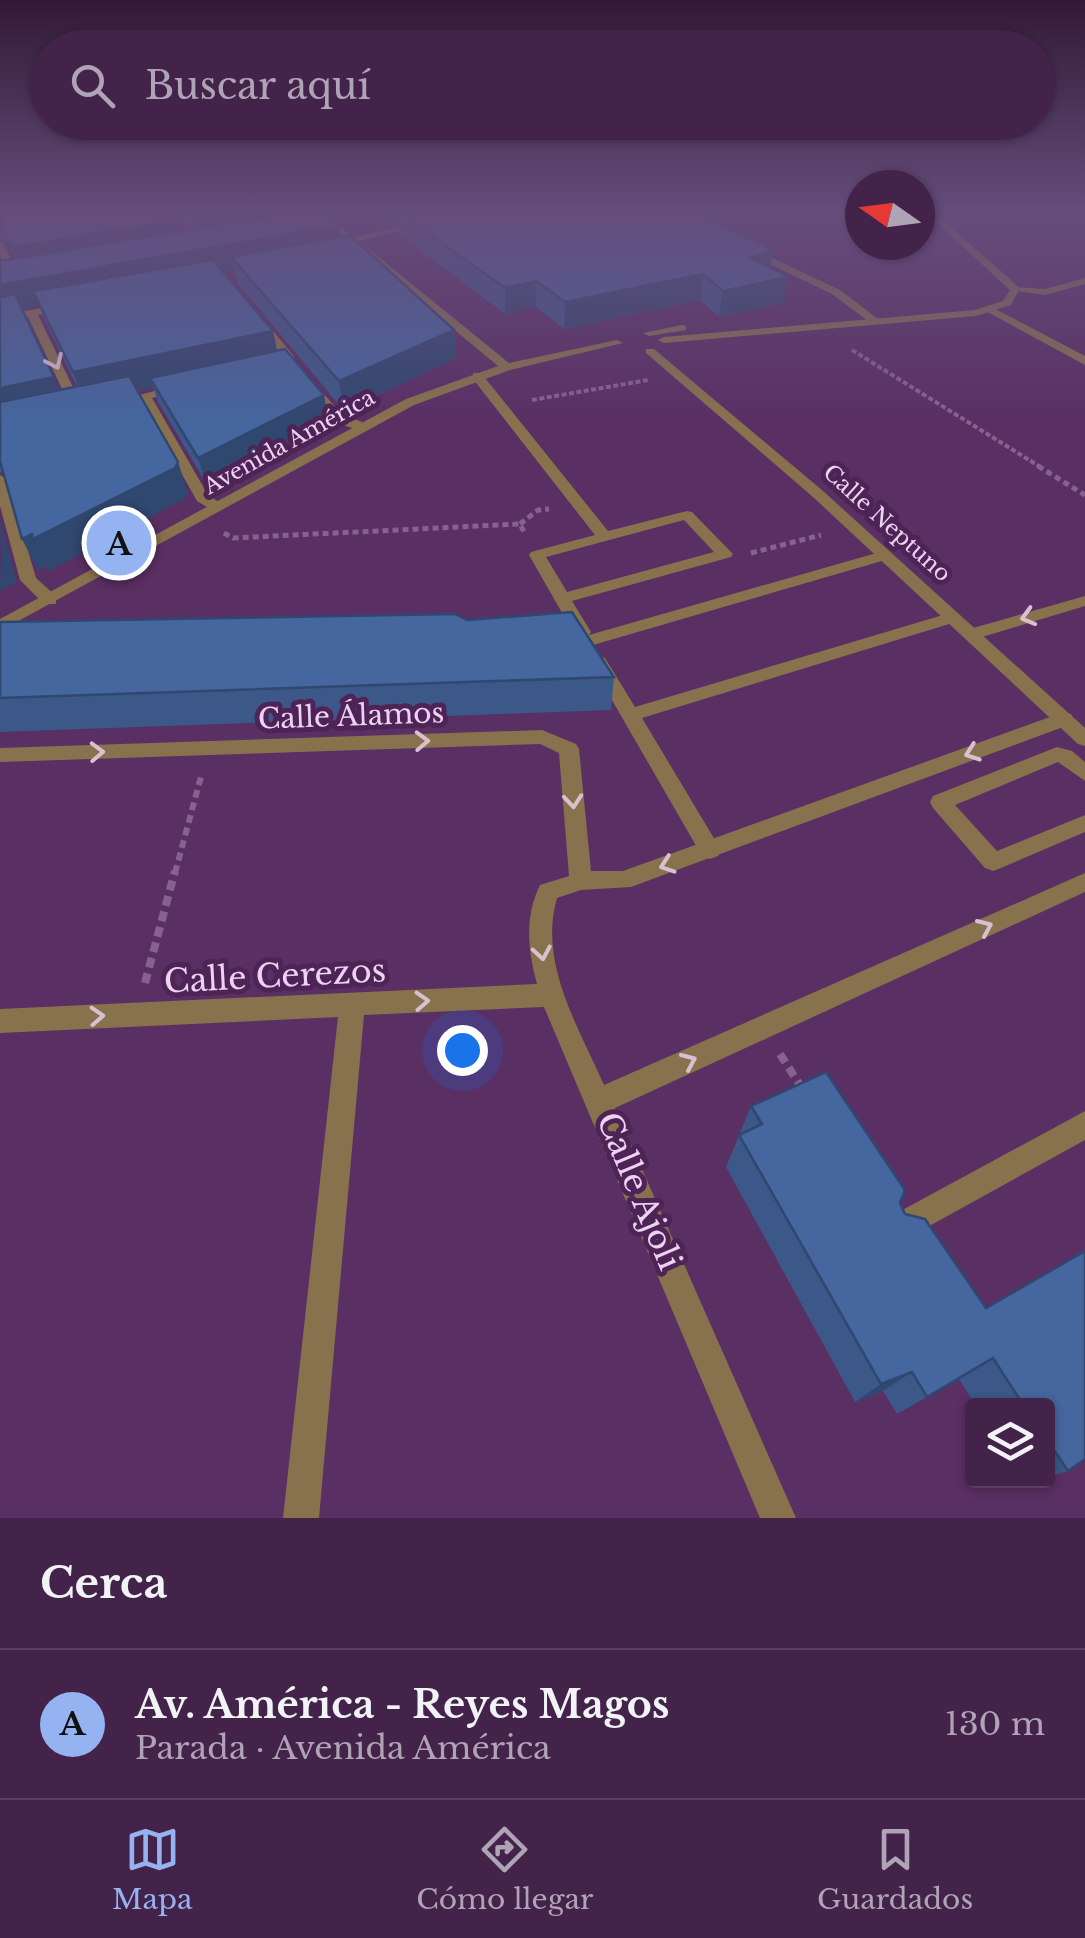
<!DOCTYPE html>
<html lang="es">
<meta charset="utf-8">
<style>
body{margin:0;font-family:"Libre Baskerville",serif;background:#4e2f54;color:#f1f3f6}
.controls{position:absolute;right:30px;bottom:30px;display:grid;overflow:hidden;border-radius:10px;box-shadow:0 2px 8px #0004}
.controls button{width:90px;height:90px;display:grid;place-items:center;padding:0;border:0;border-bottom:2px solid #5c4062;background:#44234a;color:#f1f3f6;font:50px sans-serif}
.compass{position:absolute;left:845px;top:170px;width:90px;height:90px;border-radius:50%;background:#44234a;box-shadow:0 2px 8px #0004;rotate:284deg}
.you{position:absolute;left:462px;top:1050px;width:35px;height:35px;margin:-25px;border:8px solid #fff;border-radius:50%;background:#1a73e8;box-shadow:0 0 0 15px #1a73e833}
.badge{display:grid;place-items:center;width:65px;height:65px;border-radius:50%;background:#95b2f1;color:#111;font-size:32px;font-weight:700}
.pin{position:absolute;translate:-50% -50%;border:5px solid #fff;box-shadow:0 2px 10px #0006}
.list{margin:0;padding:0;list-style:none}
h2{display:flex;justify-content:space-between;align-items:center;height:130px;margin:0;padding:0 40px;font-size:42px}
h2 small{font-size:32px;font-weight:400;color:#afa4b5}
.list li{display:grid;grid-template-columns:65px 1fr auto;gap:30px;align-items:center;box-sizing:border-box;height:150px;padding:0 40px;border-top:2px solid #5c4062}
.list b{display:block;font-size:38px;white-space:nowrap}
.list p{margin:0;font-size:32px;white-space:nowrap;color:#afa4b5}
.list em{font-size:32px;font-style:normal;color:#afa4b5}
.icon{flex:none;width:55px;height:55px;fill:none;stroke:currentColor;stroke-width:2;stroke-linecap:round;stroke-linejoin:round}
.map{position:relative;flex:none;width:1085px;height:1518px;overflow:hidden}
.search{position:absolute;background:#44234a;box-shadow:0 2px 8px #0004;left:30px;right:30px;top:30px;height:110px;display:flex;align-items:center;gap:25px;box-sizing:border-box;padding:0 35px;border-radius:55px;color:#afa4b5;font-size:38px}
.sheet{height:280px;background:#44234a}
nav{display:flex;justify-content:space-around;align-items:center;box-sizing:border-box;height:140px;border-top:2px solid #5c4062;background:#44234a;font-size:28px;color:#afa4b5}
nav a{display:grid;justify-items:center;gap:5px}
nav .on{color:#95b2f1}
.map>svg:first-child{display:block}
.lines{fill:none;stroke-linecap:round;stroke-linejoin:round}
.path-far3{stroke:#87628f;stroke-width:4;stroke-dasharray:5 2.5;stroke-linecap:butt}
.path-far2{stroke:#87628f;stroke-width:5;stroke-dasharray:6 4;stroke-linecap:butt}
.path-far1{stroke:#87628f;stroke-width:6;stroke-dasharray:8 5;stroke-linecap:butt}
.path{stroke:#87628f;stroke-width:8;stroke-dasharray:10 6;stroke-linecap:butt}
.pedestrian{fill:#88724d;fill-rule:evenodd}
.minor{fill:#88724d;fill-rule:evenodd}
.tertiary{fill:#88724d;fill-rule:evenodd}
.wall{fill:#3b5888;fill-rule:evenodd}
.shaded-wall{fill:#30476f}
.building{fill:#45669e;stroke:#30476f;stroke-width:2.5}
.oneway{stroke:#d8c0d0}
.labels{text-anchor:middle;dominant-baseline:central;stroke-width:10;stroke-linejoin:round;paint-order:stroke}
.far-street-label{font-size:22px;fill:#ecd3f1;stroke:#4e2457}
.street-label{font-size:28px;fill:#ecd3f1;stroke:#4e2457}
.near-street-label{font-size:32px;fill:#ecd3f1;stroke:#4e2457}
</style>
<div class="map">
<svg width="1085" height="1518" viewBox="0 0 1085 1518">
<rect width="100%" height="100%" fill="#5a2f63"/>
<g class="lines">
<g class="path-far3">
<polyline points="852,350 1042,468"/>
<polyline points="532,400 648,380"/>
</g>
<g class="path-far2">
<polyline points="1038,466 1085,495"/>
<polyline points="520,524 538,510 549,509"/>
<polyline points="224,533 233,538 520,524 524,532"/>
<polyline points="751,553 821,535"/>
</g>
<polyline class="path-far1" points="175,873 202,773"/>
<g class="path">
<polyline points="145,983 175,871"/>
<polyline points="780,1054 803,1090"/>
</g>
<g class="pedestrian">
<path d="M473,373H481L608,531L687,511L692,512L733,554L731,557L572,601L591,632L589,635L880,552L886,550L894,555L892,558L593,645H581L578,641L581,637L573,632L529,555L531,552L595,535L473,379ZM684,520L714,552L567,592L546,557Z"/>
<polygon points="953,612 962,617 959,621 642,718 721,850 718,856 710,859 702,856 590,662 599,656 605,658 635,707"/>
<polygon points="1057,747 1072,751 1085,762 1085,781 1058,762 955,805 997,851 1085,815 1085,832 1001,868 993,871 985,868 933,808 930,802 933,796"/>
<polygon points="1085,1111 1085,1140 904,1240 894,1245 884,1240 879,1230 884,1220"/>
</g>
<g class="minor">
<polygon points="0,242 5,245 20,281 11,279 0,255"/>
<polygon points="745,248 751,248 840,290 882,322 872,324 832,294 745,252"/>
<polygon points="1085,278 1085,284 1045,295 1011,290 1016,287 1045,289"/>
<polygon points="67,303 72,306 71,308 38,315 84,410 78,414 72,410 28,317 0,322 0,316"/>
<polygon points="988,305 1085,356 1085,365 984,310 983,308"/>
<path d="M255,319H263L293,355L296,364L342,414L367,424V430C331,431 307,391 286,368L283,357L255,323Z"/>
<polygon points="180,384 186,388 184,391 152,398 208,495 222,504 222,510 212,510 197,501 141,401 116,407 110,403"/>
<polygon points="0,475 7,479 36,578 56,596 56,604 44,604 20,580 0,506"/>
<polygon points="1085,596 1085,606 972,640 963,634 966,630"/>
<path d="M1064,712L1071,714L1074,719L1071,724L631,887L581,890L557,898C538,963 579,1028 604,1085L1085,873V892L615,1108L796,1518H760L544,1007L364,1015L319,1518H283L338,1017L0,1033V1009L537,984C528,950 524,918 540,885L569,876L559,753L540,744L0,762V748L542,730L576,744L579,749L591,871H623Z"/>
</g>
<g class="tertiary">
<polygon points="314,213 323,213 353,237 461,213 475,213 359,241 509,363 617,340 623,343 510,370 414,405 0,631 0,619 406,399 498,366"/>
<polygon points="926,213 935,213 1020,288 1011,305 976,316 664,343 658,340 664,337 975,310 1003,301 1010,290"/>
<polygon points="682,325 686,326 686,330 649,336 643,333"/>
<polygon points="646,349 654,349 823,491 1085,728 1085,746 1078,744 813,497 646,353"/>
</g>
</g>
<g class="wall">
<path d="M0,213L179,231L189,230L174,213H325L339,225L341,237L454,330L456,358L344,411L237,282L234,270L223,272L277,351L324,395L328,418L206,483L158,402L153,387L137,390L188,493L185,498L48,571L46,566L38,571L4,474L0,472V261L15,259L8,243L0,241ZM39,306L44,318L77,387L59,390L22,309Z"/>
<polygon points="370,213 696,213 770,268 788,277 783,303 719,317 700,300 564,329 536,307 505,314 400,235 399,223 387,226"/>
<polygon points="467,620 614,677 611,710 0,732 0,622"/>
<polygon points="826,1072 905,1190 900,1203 905,1214 925,1219 986,1308 1085,1251 1085,1459 1068,1471 1048,1477 1048,1406 976,1406 959,1379 897,1414 883,1391 855,1402 726,1167 751,1106"/>
</g>
<g class="shaded-wall">
<polygon points="221,213 312,213 199,241 193,217"/>
<polygon points="386,213 398,213 399,223 387,226"/>
<polygon points="176,220 182,244 21,272 11,247"/>
<polygon points="339,225 342,249 231,257 234,270 40,306 33,291 39,306 0,313 0,285"/>
<polygon points="773,250 769,275 751,258"/>
<polygon points="703,274 700,300 564,329 565,302"/>
<polygon points="788,277 783,303 719,317 723,291"/>
<polygon points="536,281 536,307 505,314 505,288"/>
<polygon points="454,330 456,358 344,411 339,381"/>
<polygon points="273,331 279,360 150,378 153,387 84,402 73,372"/>
<polygon points="54,377 66,406 0,420 0,388"/>
<polygon points="324,395 328,418 206,483 198,458"/>
<polygon points="178,462 188,493 185,498 48,571 46,566 38,571 22,539"/>
<polygon points="0,520 17,582 0,591 1,550"/>
<polygon points="912,1372 883,1391 855,1402 881,1384"/>
</g>
<g class="building">
<polygon points="0,213 169,213 176,220 11,247 0,222"/>
<polygon points="189,213 221,213 193,217"/>
<polygon points="292,213 325,213 339,225 0,285 0,261"/>
<polygon points="400,213 696,213 773,250 751,258 788,277 723,291 703,274 565,302 536,281 505,288"/>
<polygon points="350,235 454,330 339,381 231,257"/>
<polygon points="213,260 273,331 73,372 33,291"/>
<polygon points="15,294 54,377 0,388 0,297"/>
<polygon points="285,349 324,395 198,458 150,378"/>
<polygon points="129,376 178,462 175,468 33,539 32,534 22,539 0,461 0,402"/>
<polygon points="572,612 614,677 0,698 0,622 455,614 467,620"/>
<polygon points="826,1072 905,1190 900,1203 905,1214 925,1219 986,1308 1085,1251 1085,1459 1068,1471 1048,1441 1048,1406 1024,1406 993,1358 927,1397 912,1372 881,1384 739,1135 762,1124 751,1106"/>
</g>
<defs><path id="oneway-chevron" d="M-2-3.5L2.5 0L-2 3.5" fill="none" stroke-width="1.6" stroke-linecap="round" stroke-linejoin="round" transform="scale(2.5)"/></defs>
<g class="oneway">
<use href="#oneway-chevron" transform="translate(55 362) rotate(65)"/>
<use href="#oneway-chevron" transform="translate(1028 617) rotate(164)"/>
<use href="#oneway-chevron" transform="translate(422 741) rotate(-2)"/>
<use href="#oneway-chevron" transform="translate(97 752) rotate(-2)"/>
<use href="#oneway-chevron" transform="translate(972 753) rotate(160)"/>
<use href="#oneway-chevron" transform="translate(573 801) rotate(85)"/>
<use href="#oneway-chevron" transform="translate(667 865) rotate(161)"/>
<use href="#oneway-chevron" transform="translate(985 927) rotate(-24)"/>
<use href="#oneway-chevron" transform="translate(542 953) rotate(80)"/>
<use href="#oneway-chevron" transform="translate(422 1001) rotate(-3)"/>
<use href="#oneway-chevron" transform="translate(97 1016) rotate(-3)"/>
<use href="#oneway-chevron" transform="translate(689 1061) rotate(-24)"/>
</g>
<linearGradient id="sky" x2="0" y2="1"><stop stop-color="#321a36"/><stop offset="0.5" stop-color="#654d7c"/><stop offset="1" stop-color="#654d7c" stop-opacity="0"/></linearGradient>
<rect width="1085" height="425" fill="url(#sky)"/>
<g class="labels">
<g class="far-street-label">
<text transform="translate(289 442) rotate(-29)">Avenida América</text>
<text transform="translate(887 523) rotate(42)">Calle Neptuno</text>
</g>
<g class="street-label">
<text transform="translate(351 716) rotate(-2)">Calle Álamos</text>
</g>
<g class="near-street-label">
<text transform="translate(275 976) rotate(-3)">Calle Cerezos</text>
<text transform="translate(639 1191) rotate(67)">Calle Ajoli</text>
</g>
</g>
</svg>
<div class="controls">
<button><svg class="icon" aria-label="layers" viewBox="0 0 24 24"><path d="M12 4l9 5-9 5-9-5zM3 14l9 5 9-5"/></svg></button>
</div>
<svg class="compass" viewBox="-18 -18 36 36"><path d="M0-13l5 13h-10z" fill="#e53935"/><path d="M0 13l5-13h-10z" fill="#afa4b5"/></svg>
<div class="you"></div>
<div class="pin badge" style="left:119px;top:543px">A</div>
<div class="search"><svg class="icon" aria-label="search" viewBox="0 0 24 24"><circle cx="10" cy="10" r="6"/><path d="M15 15l6 6"/></svg>Buscar aquí</div>
</div>
<section class="sheet">
<h2>Cerca<small></small></h2>
<ul class="list">
<li><span class="badge">A</span><div><b>Av. América - Reyes Magos</b><p>Parada · Avenida América</p></div><em>130 m</em></li>
</ul>
</section>
<nav>
<a class="on"><svg class="icon" aria-label="map" viewBox="0 0 24 24"><path d="M3 6l6-2 6 2 6-2v14l-6 2-6-2-6 2zM9 4v14M15 6v14"/></svg>Mapa</a>
<a><svg class="icon" aria-label="directions" viewBox="0 0 24 24"><path d="M12 3l9 9-9 9-9-9zM9 14v-3h6M13 9l2 2-2 2"/></svg>Cómo llegar</a>
<a><svg class="icon" aria-label="saved" viewBox="0 0 24 24"><path d="M7 4h10v16l-5-4-5 4z"/></svg>Guardados</a>
</nav>
